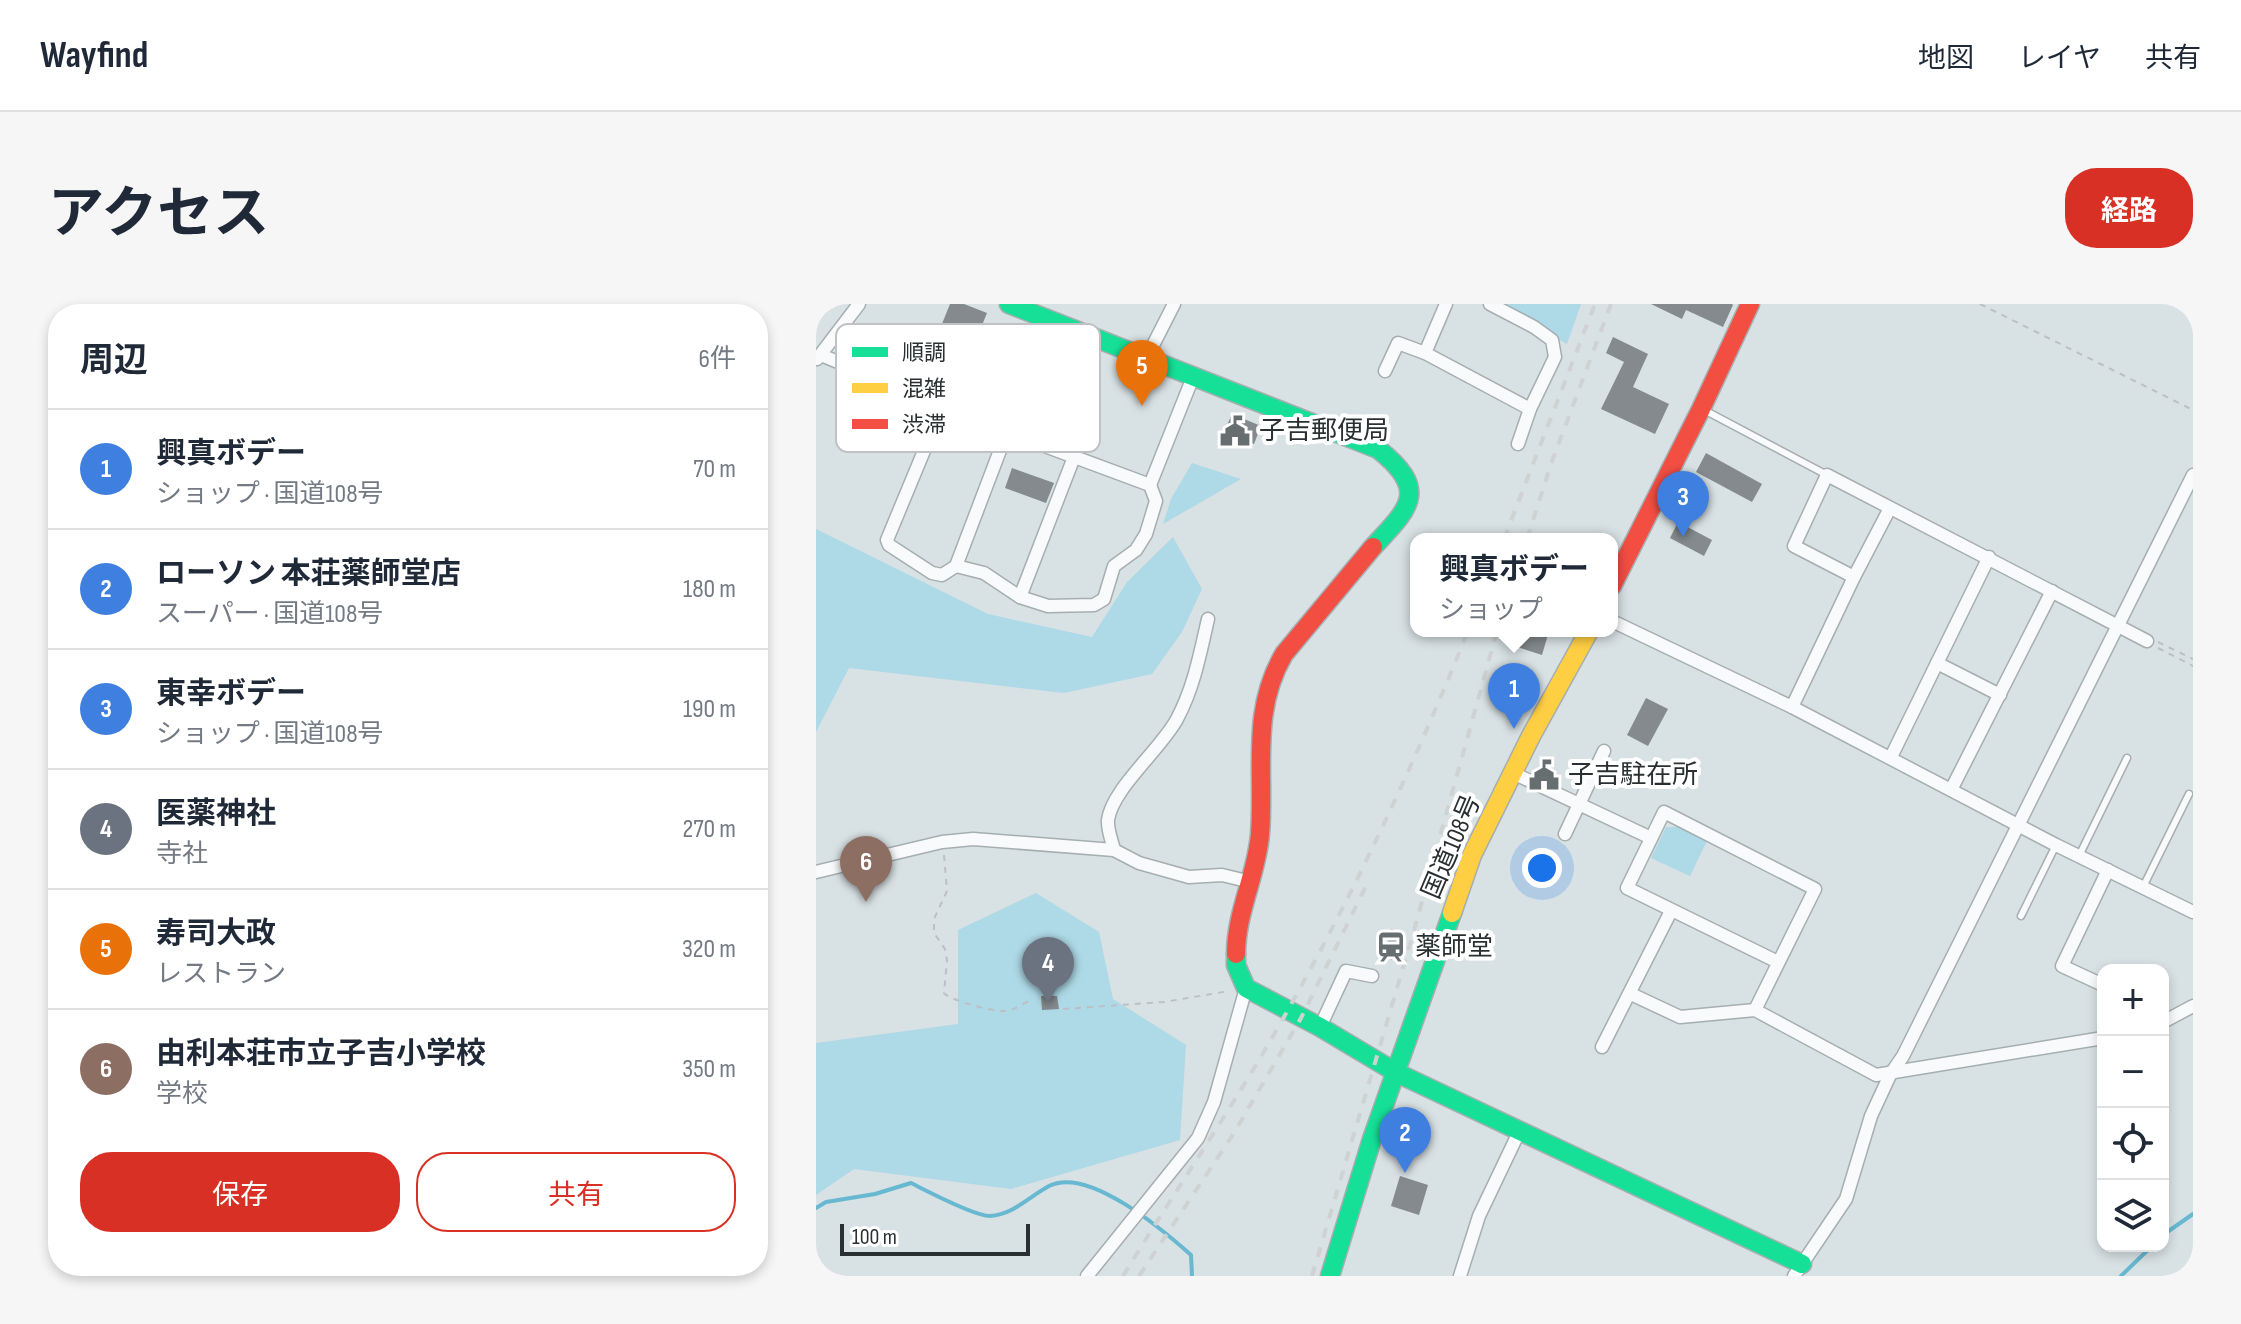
<!DOCTYPE html>
<html lang="ja">
<meta charset="utf-8">
<style>
body{margin:0;font-family:"Sofia Sans Condensed","Noto Sans JP",sans-serif;background:#f6f6f7;color:#1f2937}
.controls{position:absolute;right:24px;bottom:24px;display:grid;overflow:hidden;border-radius:16px;box-shadow:0 4px 12px #0003}
.controls button{width:72px;height:72px;display:grid;place-items:center;padding:0;border:0;border-bottom:2px solid #e0e1e3;background:#fff;color:#1f2937;font:40px sans-serif}
.scale{position:absolute;left:24px;bottom:20px;width:190px;box-sizing:border-box;padding-left:8px;border:4px solid #2a3032;border-top:0;font-size:22px;line-height:28px;white-space:nowrap;color:#2a3032;-webkit-text-stroke:6px #fff;paint-order:stroke}
.you{position:absolute;left:726px;top:564px;width:28px;height:28px;margin:-20px;border:6px solid #fff;border-radius:50%;background:#1a73e8;box-shadow:0 0 0 12px #1a73e833}
.badge{display:grid;place-items:center;width:52px;height:52px;border-radius:50%;background:#d93025;color:#fff;font-size:26px;font-weight:700}
.pin{position:absolute;translate:-50% -66px;filter:drop-shadow(0 2px 4px #0008)}
.pin::after{content:'';position:absolute;top:42px;width:28px;height:24px;background:inherit;clip-path:polygon(0 0,100% 0,50% 100%)}
.popup{position:absolute;left:594px;top:229px;width:208px;height:104px;box-sizing:border-box;display:grid;place-content:center;border-radius:16px;background:#fff;filter:drop-shadow(0 2px 6px #0005);font-size:26px;white-space:nowrap;color:#747a83}
.popup b{font-size:30px;color:#1f2937}
.popup::after{content:'';position:absolute;left:50%;top:100%;margin-left:-16px;border:16px solid transparent;border-top-color:#fff}
.list{margin:0;padding:0;list-style:none}
h2{display:flex;justify-content:space-between;align-items:center;height:104px;margin:0;padding:0 32px;font-size:34px}
h2 small{font-size:26px;font-weight:400;color:#747a83}
.list li{display:grid;grid-template-columns:52px 1fr auto;gap:24px;align-items:center;box-sizing:border-box;height:120px;padding:0 32px;border-top:2px solid #e0e1e3}
.list b{display:block;font-size:30px;white-space:nowrap}
.list p{margin:0;font-size:26px;white-space:nowrap;color:#747a83}
.list em{font-size:26px;font-style:normal;color:#747a83}
.actions{display:flex;gap:16px;padding:24px 32px}
.actions a{flex:1;padding:18px 0;border:2px solid #d93025;border-radius:32px;text-align:center;font-size:28px;color:#d93025}
.actions .main{background:#d93025;color:#fff}
.icon{flex:none;width:44px;height:44px;fill:none;stroke:currentColor;stroke-width:2;stroke-linecap:round;stroke-linejoin:round}
.map{position:relative;flex:none;width:1377px;height:972px;overflow:hidden;border-radius:32px}
header{display:flex;align-items:center;gap:48px;box-sizing:border-box;height:112px;padding:0 40px;background:#fff;border-bottom:2px solid #e0e1e3}
header strong{font-size:38px}
nav{display:flex;gap:44px;margin-inline-start:auto;font-size:28px}
.intro{display:flex;align-items:center;justify-content:space-between;box-sizing:border-box;height:192px;padding:0 48px}
h1{margin:0;font-size:56px}
.button{padding:20px 36px;border-radius:32px;background:#d93025;color:#fff;font-size:28px;font-weight:700}
main{display:flex;gap:48px;padding:0 48px}
aside{flex:1;background:#fff;border-radius:32px;box-shadow:0 4px 12px #0003}
.map>svg:first-child{display:block}
.green{fill:#aed9e7}
.lines{fill:none;stroke-linecap:round;stroke-linejoin:round}
.stream{stroke:#67b8d0;stroke-width:4}
.building{fill:#848a8d}
.lane-casing{stroke:#a6aeb0;stroke-width:9}
.street-casing{stroke:#a6aeb0;stroke-width:15}
.fast-casing{stroke:#a6aeb0;stroke-width:21}
.slow-casing{stroke:#a6aeb0;stroke-width:21}
.jam-casing{stroke:#a6aeb0;stroke-width:21}
.path{stroke:#bcc0c2;stroke-width:2;stroke-dasharray:6 6;stroke-linecap:butt}
.lane{stroke:#f9fafb;stroke-width:6}
.street{stroke:#f9fafb;stroke-width:12}
.fast{stroke:#16e098;stroke-width:18}
.slow{stroke:#ffcf43;stroke-width:18}
.jam{stroke:#f24e42;stroke-width:18}
.rail{stroke:#cfd2d2;stroke-width:4;stroke-dasharray:10 10;stroke-linecap:butt}
.labels{text-anchor:middle;dominant-baseline:central;stroke-width:8;stroke-linejoin:round;paint-order:stroke}
.poi-label{font-size:26px;fill:#2a3032;stroke:#fff;text-anchor:start}
.street-label{font-size:26px;fill:#2a3032;stroke:#fff}
.key{fill:#fff;stroke:#bfc1c2;stroke-width:2}
.key-label{font-size:22px;fill:#2a3032}
</style>
<header>
<strong>Wayfind</strong>
<nav><a>地図</a><a>レイヤ</a><a>共有</a></nav>
</header>
<div class="intro"><h1>アクセス</h1><a class="button">経路</a></div>
<main>
<aside>
<h2>周辺<small>6件</small></h2>
<ul class="list">
<li><span class="badge" style="background:#3f7fe0">1</span><div><b>興真ボデー</b><p>ショップ · 国道108号</p></div><em>70 m</em></li>
<li><span class="badge" style="background:#3f7fe0">2</span><div><b>ローソン 本荘薬師堂店</b><p>スーパー · 国道108号</p></div><em>180 m</em></li>
<li><span class="badge" style="background:#3f7fe0">3</span><div><b>東幸ボデー</b><p>ショップ · 国道108号</p></div><em>190 m</em></li>
<li><span class="badge" style="background:#6b7280">4</span><div><b>医薬神社</b><p>寺社</p></div><em>270 m</em></li>
<li><span class="badge" style="background:#e8710a">5</span><div><b>寿司大政</b><p>レストラン</p></div><em>320 m</em></li>
<li><span class="badge" style="background:#8d6e63">6</span><div><b>由利本荘市立子吉小学校</b><p>学校</p></div><em>350 m</em></li>
</ul>
<div class="actions"><a class="main">保存</a><a>共有</a></div>
</aside>
<div class="map">
<svg width="1377" height="972" viewBox="0 0 1377 972">
<rect width="100%" height="100%" fill="#d8e1e4"/>
<g class="green">
<polygon points="678,0 765,0 751,40"/>
<polygon points="376,159 425,175 347,220 355,195"/>
<polygon points="0,225 172,310 276,333 311,278 357,233 386,285 366,328 336,370 248,389 33,364 0,428"/>
<polygon points="850,523 862,523 891,537 874,572 835,554"/>
<polygon points="220,589 283,628 297,695 370,741 364,836 195,885 38,865 0,891 0,739 142,720 142,626"/>
</g>
<g class="lines">
<g class="stream">
<path d="M0,904L10,898L59,890L95,879C111,887 158,912 174,912C197,911 214,892 233,882C272,862 347,926 375,951L376,972"/>
<polyline points="1347,931 1377,910"/>
<polyline points="1305,972 1336,942"/>
</g>
</g>
<g class="building">
<polygon points="134,0 148,0 171,9 162,31 216,53 204,83 115,47"/>
<polygon points="835,0 916,0 917,1 907,23 870,6 866,15"/>
<polygon points="797,33 832,50 817,83 853,100 839,130 785,105 808,58 790,49"/>
<polygon points="416,110 445,122 438,140 408,128"/>
<polygon points="890,149 946,180 936,198 880,168"/>
<polygon points="196,164 238,179 230,199 189,184"/>
<polygon points="862,218 896,236 888,252 854,234"/>
<polygon points="702,327 733,327 726,351 698,342"/>
<polygon points="830,394 852,405 832,442 811,431"/>
<polygon points="575,625 585,628 576,656 568,654"/>
<polygon points="225,692 241,692 243,705 226,706"/>
<polygon points="584,872 612,881 603,911 575,902"/>
</g>
<g class="lines">
<g class="lane-casing">
<g id="lane">
<polyline points="890,107 1011,171"/>
<polyline points="1263,552 1311,454"/>
<polyline points="1327,583 1373,490"/>
<polyline points="1205,612 1240,541"/>
</g>
</g>
<g class="street-casing">
<g id="street">
<polyline points="630,0 609,49 714,105 739,53 736,36 718,23 674,0"/>
<polyline points="5,51 191,128 334,181 377,73"/>
<polyline points="1,55 43,0"/>
<polyline points="330,55 358,0"/>
<polyline points="569,67 582,39 609,49"/>
<polyline points="127,101 71,236 73,241 116,269 126,271 140,262 191,128"/>
<polyline points="702,140 714,105"/>
<polyline points="140,262 168,269 204,293 232,302 278,301 288,295 298,262 320,246 330,230 340,197 334,181"/>
<polyline points="1038,273 978,242 1011,171 1331,337"/>
<polyline points="204,293 258,153"/>
<polyline points="796,317 976,403 1240,541 1377,608"/>
<polyline points="1121,359 1184,391"/>
<polyline points="976,403 1038,273 1074,204"/>
<polyline points="1075,453 1173,253"/>
<polyline points="697,469 835,534"/>
<polyline points="1136,484 1236,287"/>
<polyline points="749,530 788,447"/>
<path d="M298,546C296,537 291,525 292,516C296,485 345,445 361,415C378,383 384,350 392,315"/>
<polyline points="0,568 126,538 157,535 298,546 323,559 373,573 406,571 431,577"/>
<polyline points="1287,681 1246,662 1292,566"/>
<polyline points="815,690 864,713 939,706 1060,771 1287,734"/>
<polyline points="939,706 999,585 848,508 811,584 962,658"/>
<polyline points="1347,718 1377,702"/>
<polyline points="504,723 530,667 556,672"/>
<polyline points="786,743 855,607"/>
<polyline points="271,972 382,834 398,798 430,684"/>
<polyline points="644,972 663,912 704,826"/>
<polyline points="978,972 1030,895 1055,812 1074,771 1087,752 1377,171"/>
</g>
</g>
<g class="fast-casing">
<g id="fast">
<path d="M193,0L562,145C615,187 592,205 557,243"/>
<polyline points="420,650 420,661 430,684 504,723 581,769 986,960"/>
<polyline points="514,972 556,835 636,609"/>
</g>
</g>
<g class="slow-casing">
<polyline id="slow" points="636,609 656,551 715,432 773,327"/>
</g>
<g class="jam-casing">
<g id="jam">
<polyline points="796,282 885,105 934,0"/>
<path d="M420,650C420,608 441,570 444,530C449,467 434,408 468,350L557,243"/>
</g>
</g>
<g class="path">
<polyline points="1164,0 1377,106"/>
<polyline points="1342,338 1377,355"/>
<polyline points="1342,344 1377,362"/>
<path d="M128,551L131,587L118,615V629L129,645L131,657L128,689C133,696 177,708 188,707C198,707 208,699 217,695"/>
<polyline points="247,705 348,698 413,687"/>
</g>
<use href="#lane" class="lane"/>
<use href="#street" class="street"/>
<use href="#fast" class="fast"/>
<use href="#slow" class="slow"/>
<use href="#jam" class="jam"/>
<g class="rail">
<polyline points="688,235 779,0"/>
<polyline points="711,235 735,160 795,0"/>
<path d="M307,972C362,882 422,796 473,704C541,583 600,456 652,327"/>
<polyline points="323,972 418,829 485,714 552,578"/>
<polyline points="496,972 595,637 681,327"/>
</g>
</g>
<defs>
<g id="civic-bare" transform="scale(2.4)"><path d="M-.6-6.5H3V-4.5H.6V-3L4-1V1h2V6H-6V1h2V-1L-.6-3ZM-1.2 2.5V6h2.4V2.5Z" fill="#676e70" stroke="#fff" stroke-width="2.5" paint-order="stroke"/></g>
<g id="station-bare" transform="scale(2.4)"><path d="M-3-6H3Q5-6 5-4V2Q5 4 3 4L4.5 6H3L1.5 4h-3L-3 6H-4.5L-3 4Q-5 4-5 2V-4Q-5-6-3-6ZM-3.5-4v3h7v-3ZM-3.5 1v1.5H-2V1ZM2 1v1.5H3.5V1Z" fill="#676e70" stroke="#fff" stroke-width="2.5" paint-order="stroke"/></g>
</defs>
<g fill-rule="evenodd">
<use href="#civic-bare" x="419" y="127"/>
<use href="#civic-bare" x="728" y="471"/>
<use href="#station-bare" x="575" y="643"/>
</g>
<g class="labels">
<g class="poi-label">
<text x="443" y="127">子吉郵便局</text>
<text x="752" y="471">子吉駐在所</text>
<text x="599" y="643">薬師堂</text>
</g>
<g class="street-label">
<text transform="translate(636 543) rotate(-67)">国道108号</text>
</g>
</g>
<rect x="20" y="20" width="264" height="128" rx="12" class="key"/>
<rect x="36" y="43" width="36" height="10" fill="#16e098"/>
<rect x="36" y="79" width="36" height="10" fill="#ffcf43"/>
<rect x="36" y="115" width="36" height="10" fill="#f24e42"/>
<g class="key-label">
<text x="86" y="56">順調</text>
<text x="86" y="92">混雑</text>
<text x="86" y="128">渋滞</text>
</g>
</svg>
<div class="controls">
<button>+</button>
<button>−</button>
<button><svg class="icon" aria-label="locate" viewBox="0 0 24 24"><circle cx="12" cy="12" r="6"/><path d="M12 2v4M12 18v4M2 12h4M18 12h4"/></svg></button>
<button><svg class="icon" aria-label="layers" viewBox="0 0 24 24"><path d="M12 4l9 5-9 5-9-5zM3 14l9 5 9-5"/></svg></button>
</div>
<div class="scale">100 m</div>
<div class="you"></div>
<div class="pin badge" style="left:698px;top:425px;background:#3f7fe0">1</div>
<div class="popup"><b>興真ボデー</b>ショップ</div>
<div class="pin badge" style="left:589px;top:869px;background:#3f7fe0">2</div>
<div class="pin badge" style="left:867px;top:233px;background:#3f7fe0">3</div>
<div class="pin badge" style="left:232px;top:699px;background:#6b7280">4</div>
<div class="pin badge" style="left:326px;top:102px;background:#e8710a">5</div>
<div class="pin badge" style="left:50px;top:598px;background:#8d6e63">6</div>
</div>
</main>
